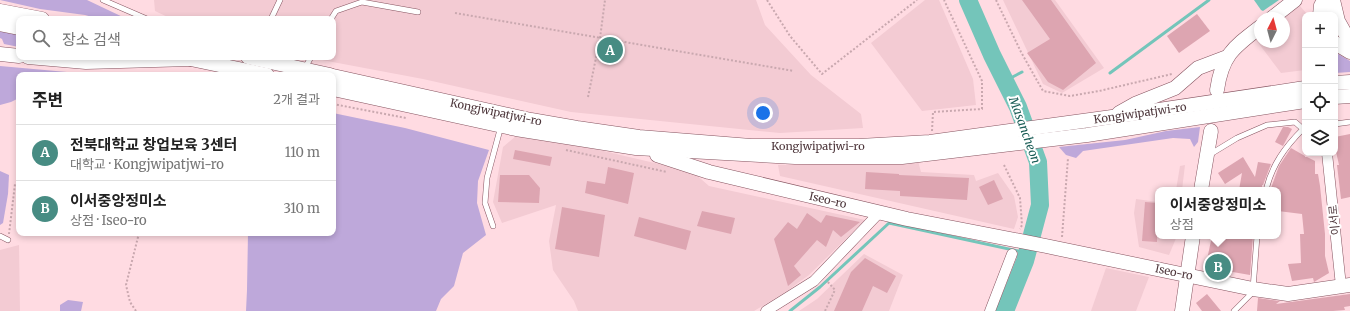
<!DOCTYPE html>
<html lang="ko">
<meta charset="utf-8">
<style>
body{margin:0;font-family:Merriweather,"Noto Sans KR",serif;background:#f6f6f6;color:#222}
.controls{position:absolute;right:12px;top:12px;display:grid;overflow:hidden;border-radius:8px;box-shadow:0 2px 6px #0003}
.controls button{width:36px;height:36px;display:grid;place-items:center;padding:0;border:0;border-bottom:1px solid #e0e0e0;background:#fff;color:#222;font:20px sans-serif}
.compass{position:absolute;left:1254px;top:12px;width:36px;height:36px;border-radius:50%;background:#fff;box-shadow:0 2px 6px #0003;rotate:6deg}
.you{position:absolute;left:763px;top:113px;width:14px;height:14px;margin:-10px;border:3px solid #fff;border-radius:50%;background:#1a73e8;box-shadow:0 0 0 6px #1a73e833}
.badge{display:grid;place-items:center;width:26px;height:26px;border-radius:50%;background:#478c83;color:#fff;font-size:13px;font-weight:700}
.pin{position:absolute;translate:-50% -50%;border:2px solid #fff;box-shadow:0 1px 4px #0006}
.popup{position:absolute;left:1155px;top:187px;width:126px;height:52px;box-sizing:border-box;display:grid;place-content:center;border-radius:8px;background:#fff;filter:drop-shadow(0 1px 3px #0005);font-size:13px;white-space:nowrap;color:#767676}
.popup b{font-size:15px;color:#222}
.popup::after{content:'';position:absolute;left:50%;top:100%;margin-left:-8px;border:8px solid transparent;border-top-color:#fff}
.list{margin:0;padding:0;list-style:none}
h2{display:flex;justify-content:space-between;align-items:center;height:52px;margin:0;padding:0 16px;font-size:17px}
h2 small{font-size:13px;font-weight:400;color:#767676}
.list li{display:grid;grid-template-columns:26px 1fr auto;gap:12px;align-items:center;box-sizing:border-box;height:56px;padding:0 16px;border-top:1px solid #e0e0e0}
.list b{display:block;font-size:15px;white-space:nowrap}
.list p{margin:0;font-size:13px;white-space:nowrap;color:#767676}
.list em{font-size:13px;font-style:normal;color:#767676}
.icon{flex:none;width:22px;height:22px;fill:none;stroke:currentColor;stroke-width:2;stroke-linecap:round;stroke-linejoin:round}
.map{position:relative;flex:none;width:1350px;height:311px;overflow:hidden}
.search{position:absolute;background:#fff;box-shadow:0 2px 6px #0003;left:16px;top:16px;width:320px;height:44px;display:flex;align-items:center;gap:10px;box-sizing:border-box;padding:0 14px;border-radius:8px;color:#767676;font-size:15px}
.panel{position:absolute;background:#fff;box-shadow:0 2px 6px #0003;left:16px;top:72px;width:320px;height:164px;border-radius:8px}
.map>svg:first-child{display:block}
.built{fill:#f3cbd3}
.green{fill:#bea8da}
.water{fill:#74c5ba}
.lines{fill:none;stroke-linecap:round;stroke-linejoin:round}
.stream{stroke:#74c5ba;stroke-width:3}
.river{stroke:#74c5ba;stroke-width:18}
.building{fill:#dda5b1}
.lane-casing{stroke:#865460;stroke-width:6}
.street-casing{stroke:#865460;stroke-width:11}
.secondary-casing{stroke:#865460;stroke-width:15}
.path{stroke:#c9a8af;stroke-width:2;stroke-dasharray:2 2;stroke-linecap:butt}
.lane{stroke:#fff;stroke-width:5}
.street{stroke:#fff;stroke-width:10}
.secondary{stroke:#fff;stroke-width:14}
.labels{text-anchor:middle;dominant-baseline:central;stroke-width:4;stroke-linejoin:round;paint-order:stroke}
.street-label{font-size:11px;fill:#4d363b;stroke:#fff}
.water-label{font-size:12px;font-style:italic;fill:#1a5d56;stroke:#fff}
</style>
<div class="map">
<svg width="1350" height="311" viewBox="0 0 1350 311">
<rect width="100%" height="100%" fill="#ffdbe2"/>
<g class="built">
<polygon points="154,0 756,0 765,25 811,75 861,114 863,128 780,133 571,112 423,79 306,57 333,57 333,19 172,19 155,11"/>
<polygon points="925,0 939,0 973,79 976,105 922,111 871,43"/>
<polygon points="1003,0 1055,0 1104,68 1062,93 1043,84"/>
<polygon points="1300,6 1307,14 1305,15 1305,70 1281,73 1256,40 1260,37 1260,42 1284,42 1284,18"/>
<polygon points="516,136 595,149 693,172 709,186 865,220 809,275 787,291 754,311 578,311 574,301 553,270 549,241 556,205 502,223 493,202 503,147"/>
<polygon points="918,161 921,172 974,175 976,181 998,173 1014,196 1018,217 1014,229 780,176 778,165"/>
<polygon points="1185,165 1182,190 1176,190 1180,166"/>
<polygon points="1136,199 1158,202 1158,236 1177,236 1169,255 1139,247 1134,213"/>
<polygon points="19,245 20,311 0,311 0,250"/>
<polygon points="864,254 903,275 889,311 799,311 817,299"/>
<polygon points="1106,268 1149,277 1136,311 1091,311"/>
</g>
<g class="green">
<polygon points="0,0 87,0 127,19 99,19 85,15 40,9"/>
<polygon points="0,29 19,32 19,47 4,44 2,39 0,38"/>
<polygon points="1335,52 1350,61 1350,72 1335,73"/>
<polygon points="0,66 78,73 81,75 19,75 19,98 11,102 0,105"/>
<polygon points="333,113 405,128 489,150 478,181 477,203 486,235 463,253 454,286 441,299 436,311 246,311 247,290 248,233 333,233"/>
<polygon points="1200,127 1198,142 1194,147 1190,139 1173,138 1083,151 1076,158 1066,155 1059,147 1125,140 1166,131"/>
<polygon points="0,171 9,175 8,194 3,223 0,225"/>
<polygon points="68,300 83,302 81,311 60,311 60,305"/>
</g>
<polygon class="water" points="1254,0 1279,0 1263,11 1261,10"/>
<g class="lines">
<g class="stream">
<polyline points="1110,73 1209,0"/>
<polyline points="1005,81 1022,72"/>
<polyline points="790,311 820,287 889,223 1027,253"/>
</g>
<polyline class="river" points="968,0 992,55 1018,107 1038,162 1040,205 1025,261 1005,311"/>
</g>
<g class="building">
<polygon points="1022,0 1051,0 1096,63 1063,90 1048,82 1027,53 1050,39"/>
<polygon points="1197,14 1210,31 1179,53 1167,36"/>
<polygon points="1283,127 1288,127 1292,129 1283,146 1275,142"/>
<polygon points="1350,134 1350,197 1341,199 1337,165 1339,165 1335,147 1335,137"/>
<polygon points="1291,148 1305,156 1305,157 1307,157 1315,161 1315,174 1318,174 1320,186 1325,234 1325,256 1329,273 1314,282 1313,278 1292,281 1288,264 1301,263 1300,234 1304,234 1302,214 1278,211 1278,190 1271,188 1279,166"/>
<polygon points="515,150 552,157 550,166 513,159"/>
<polygon points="1243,157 1255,177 1258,162 1271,164 1263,185 1262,185 1262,190 1239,190 1242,173 1225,184 1218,173"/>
<polygon points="608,167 634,173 628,204 585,193 587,181 605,184"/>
<polygon points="866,172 899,174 899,175 969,178 967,200 900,196 900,191 865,189"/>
<polygon points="500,175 529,175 540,188 539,203 498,202"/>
<polygon points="994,180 1003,199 988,205 979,187"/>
<polygon points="1145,202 1158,203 1157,242 1142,241"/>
<polygon points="562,207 605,215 599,257 555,249"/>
<polygon points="702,211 735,218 731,234 697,226"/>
<polygon points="807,213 821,223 826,215 860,222 841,237 833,230 826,247 817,240 794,266 801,275 788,286 774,239 788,222 797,229"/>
<polygon points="639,217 691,231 686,250 634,236"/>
<polygon points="1212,236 1253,236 1250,275 1227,271 1227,274 1205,269"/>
<polygon points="865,258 896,276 887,293 873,286 862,311 834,311 851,272"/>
<polygon points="1207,294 1221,311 1202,311 1196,303"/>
<polygon points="1350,294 1350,306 1344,307 1345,310 1333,311 1257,311 1258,298 1280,301 1276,304"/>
</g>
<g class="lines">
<g class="lane-casing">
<g id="lane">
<polyline points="103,0 147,19"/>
<polyline points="271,19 280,0"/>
<polyline points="331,19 336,11 362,2 418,12"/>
<polyline points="305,68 311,57"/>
<polyline points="1335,124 1350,122"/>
<polyline points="1209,155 1237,138 1267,125 1295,122 1303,129"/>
<path d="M1266,190C1272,165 1285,147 1303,129L1305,128"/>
<polyline points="493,226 485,203 487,178 501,126"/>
<polyline points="0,236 8,240"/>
<polyline points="1234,311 1251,294 1253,289 1257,236"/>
</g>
</g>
<g class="street-casing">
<g id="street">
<polyline points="1325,0 1327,8 1326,15"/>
<polyline points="1318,15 1319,5 1322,0"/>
<polyline points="1327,153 1341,286"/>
<polyline points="766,311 814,281 880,212"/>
<polyline points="990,311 1012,254"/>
</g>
</g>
<g class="secondary-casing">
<g id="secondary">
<polyline points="1333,0 1338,21 1350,42"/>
<polyline points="0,11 42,19"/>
<polyline points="1272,18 1295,0"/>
<polyline points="0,24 19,28"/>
<polyline points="1335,43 1350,52"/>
<polyline points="0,54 19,56"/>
<polyline points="28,57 86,62 190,59"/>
<polyline points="181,57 267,75"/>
<polyline points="248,57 330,75"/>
<polyline points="333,76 531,120 577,128 639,137 751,146 859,146 930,142 1112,117 1305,88"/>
<polyline points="1335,83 1350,82"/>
<polyline points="333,89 516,129 636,148 795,157 902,157 1087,135 1305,101"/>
<path d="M1217,90C1222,55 1234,47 1260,27"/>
<polyline points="1335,97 1350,96"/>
<polyline points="1119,113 1135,104 1175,88 1198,68 1227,57"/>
<polyline points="657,155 709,172 907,219 1046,246 1253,289 1288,294 1350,285"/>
<polyline points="1201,190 1211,131"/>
<polyline points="1182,311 1193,236"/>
</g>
</g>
<g class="path">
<polyline points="767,0 790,36 822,74 917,0"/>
<polyline points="996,0 1021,52 1043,91 1070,96 1099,91 1172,74"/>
<polyline points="455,13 794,71"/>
<polyline points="167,73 192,75"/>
<polyline points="588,97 600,38 605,0"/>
<polyline points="333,104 406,118"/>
<polyline points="932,131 933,112 982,109 982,81 944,0"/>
<polyline points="566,150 667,172"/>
<polyline points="1004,165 1020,198 1022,225 1020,229"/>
<polyline points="9,234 15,184 19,182"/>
<polyline points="1062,237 1068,158"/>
<polyline points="136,311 130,302 126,285 139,233"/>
<polyline points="825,311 835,290 827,281"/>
</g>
<use href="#lane" class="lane"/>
<use href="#street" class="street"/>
<use href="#secondary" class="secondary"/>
</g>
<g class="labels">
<g class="street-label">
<text transform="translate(496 112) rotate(12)">Kongjwipatjwi-ro</text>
<text transform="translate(1140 113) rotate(-8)">Kongjwipatjwi-ro</text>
<text x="818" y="146">Kongjwipatjwi-ro</text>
<text transform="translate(828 200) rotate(13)">Iseo-ro</text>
<text transform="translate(1334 220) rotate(-96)">이서로</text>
<text transform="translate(1174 272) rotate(12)">Iseo-ro</text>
</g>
<g class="water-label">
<text transform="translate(1025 130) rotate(70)">Masancheon</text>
</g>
</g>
</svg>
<div class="controls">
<button>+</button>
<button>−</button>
<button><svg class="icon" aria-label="locate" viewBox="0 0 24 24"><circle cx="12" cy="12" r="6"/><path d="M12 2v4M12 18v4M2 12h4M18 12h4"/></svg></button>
<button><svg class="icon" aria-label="layers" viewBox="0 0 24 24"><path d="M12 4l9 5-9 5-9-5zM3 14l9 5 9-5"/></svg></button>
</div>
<svg class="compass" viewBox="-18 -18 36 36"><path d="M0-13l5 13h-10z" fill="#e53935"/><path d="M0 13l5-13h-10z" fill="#767676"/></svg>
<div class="you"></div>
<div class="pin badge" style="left:610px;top:50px">A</div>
<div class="pin badge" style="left:1218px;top:267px">B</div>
<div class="popup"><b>이서중앙정미소</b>상점</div>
<div class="search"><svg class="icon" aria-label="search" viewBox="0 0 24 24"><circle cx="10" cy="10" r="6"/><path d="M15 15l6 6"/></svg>장소 검색</div>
<section class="panel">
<h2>주변<small>2개 결과</small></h2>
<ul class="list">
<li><span class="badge">A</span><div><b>전북대학교 창업보육 3센터</b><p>대학교 · Kongjwipatjwi-ro</p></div><em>110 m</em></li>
<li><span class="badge">B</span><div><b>이서중앙정미소</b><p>상점 · Iseo-ro</p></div><em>310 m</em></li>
</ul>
</section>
</div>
